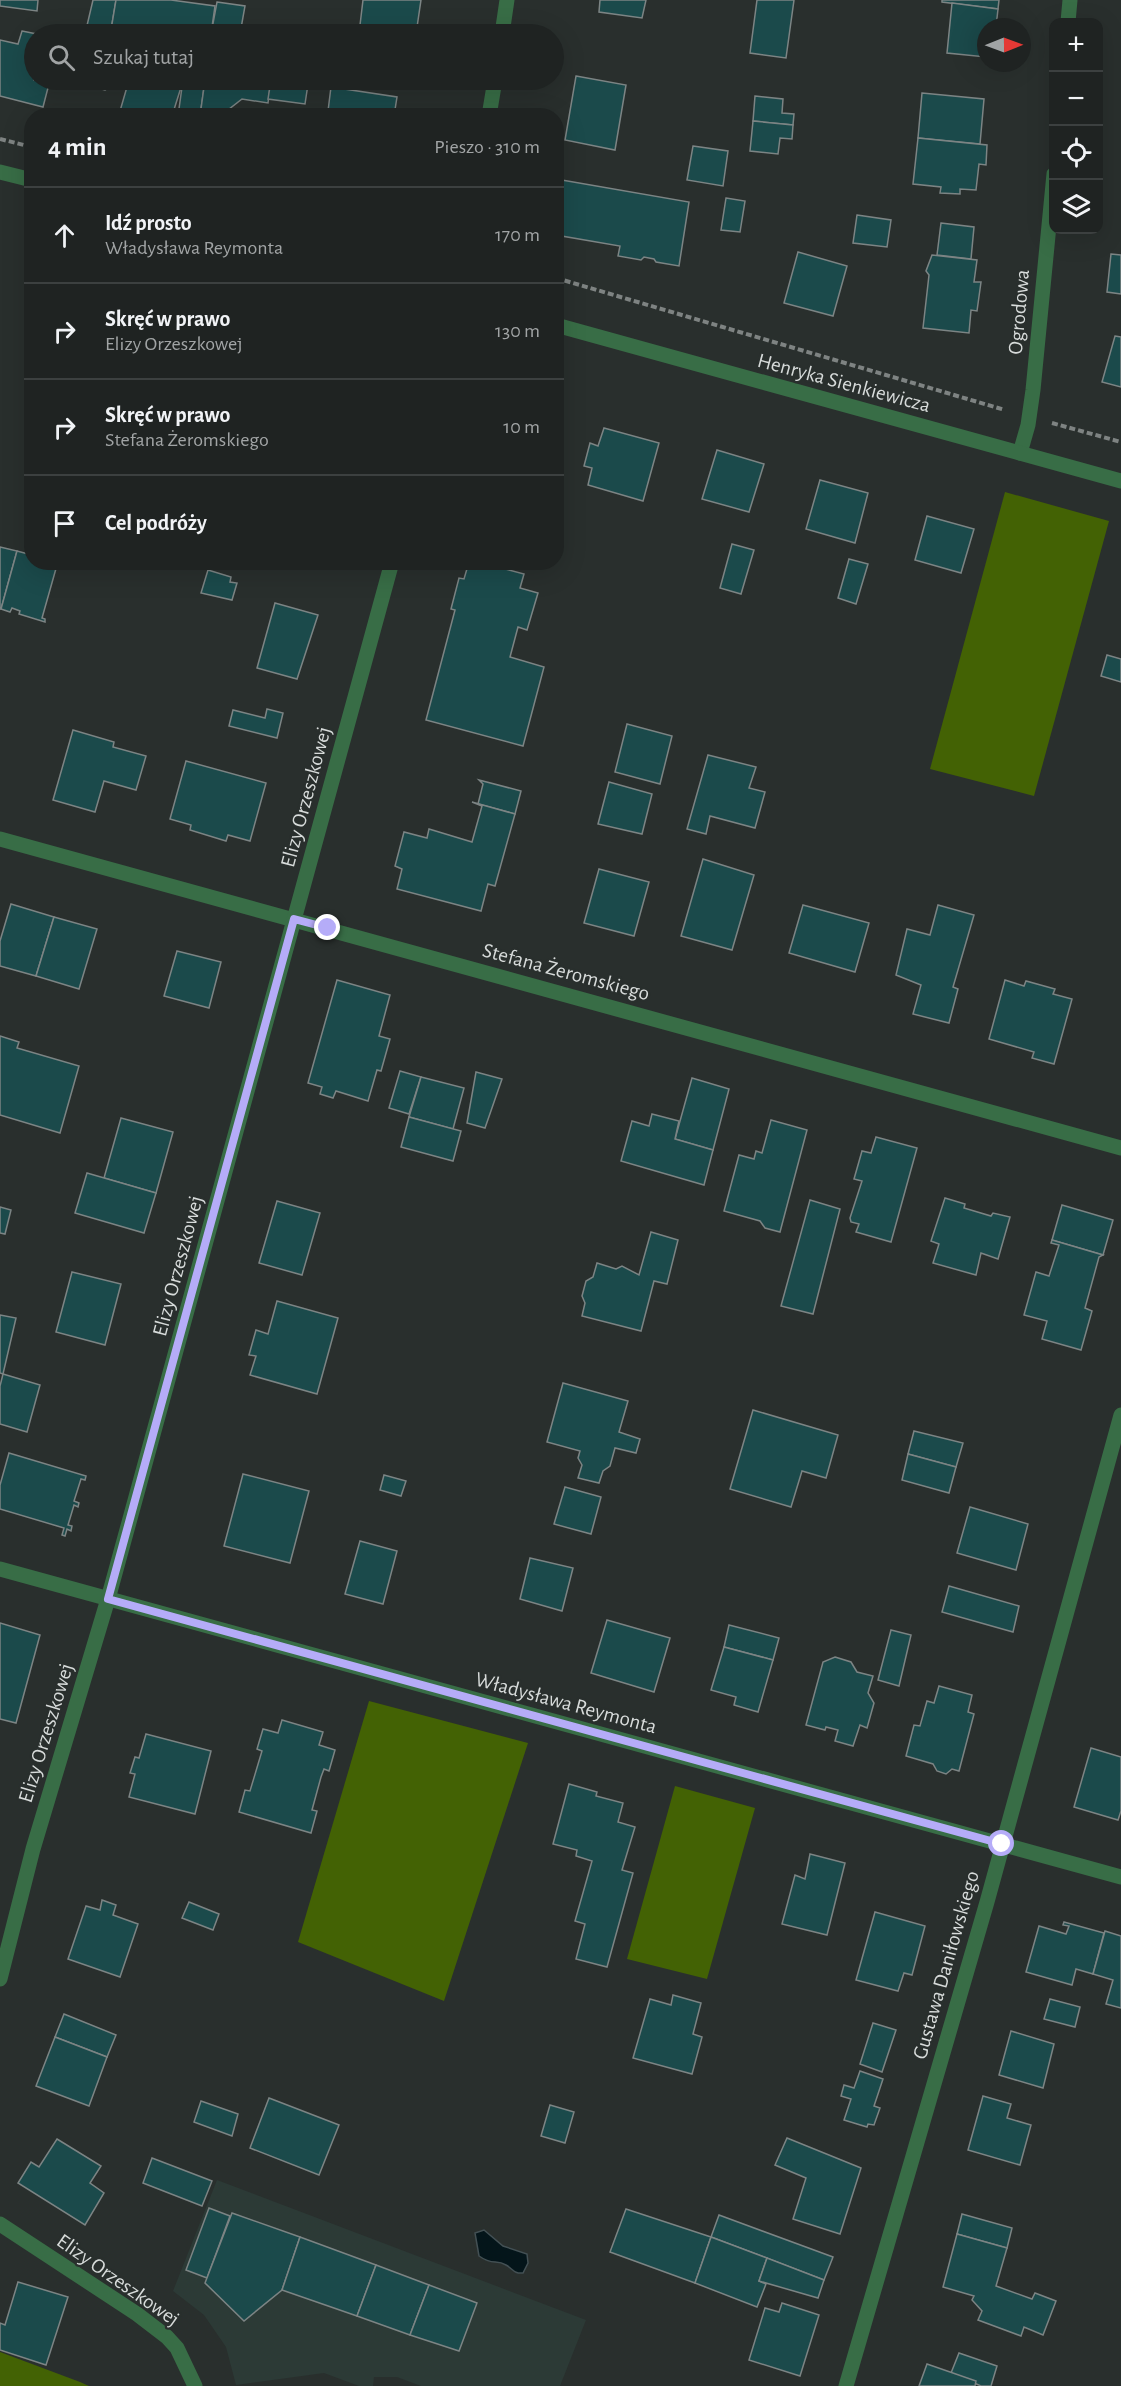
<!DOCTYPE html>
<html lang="pl">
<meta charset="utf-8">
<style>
body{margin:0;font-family:"Alegreya Sans",sans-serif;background:#2c2f2f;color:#f1f3f6}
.controls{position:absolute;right:18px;top:18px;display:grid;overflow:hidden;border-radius:12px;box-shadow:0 6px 24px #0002}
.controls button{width:54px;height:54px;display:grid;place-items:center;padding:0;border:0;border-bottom:2px solid #3c4040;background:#1f2322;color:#f1f3f6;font:30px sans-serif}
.compass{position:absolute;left:977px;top:18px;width:54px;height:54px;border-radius:50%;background:#1f2322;box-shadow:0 6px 24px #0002;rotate:89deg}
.stop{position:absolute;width:18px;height:18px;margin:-14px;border:4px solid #b5acf8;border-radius:50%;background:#fff}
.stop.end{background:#b5acf8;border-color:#fff;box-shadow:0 2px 6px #0008}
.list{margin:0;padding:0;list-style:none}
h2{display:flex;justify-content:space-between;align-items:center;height:78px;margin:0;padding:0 24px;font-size:26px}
h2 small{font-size:20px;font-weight:400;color:#a1a4a5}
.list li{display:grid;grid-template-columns:39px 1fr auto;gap:18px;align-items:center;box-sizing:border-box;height:96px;padding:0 24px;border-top:2px solid #3c4040}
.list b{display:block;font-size:22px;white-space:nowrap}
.list p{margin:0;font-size:20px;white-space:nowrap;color:#a1a4a5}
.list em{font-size:20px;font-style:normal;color:#a1a4a5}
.icon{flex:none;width:33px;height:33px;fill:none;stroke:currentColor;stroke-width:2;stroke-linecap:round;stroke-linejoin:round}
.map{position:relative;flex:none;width:1121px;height:2386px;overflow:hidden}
.search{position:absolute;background:#1f2322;box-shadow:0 6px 24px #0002;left:24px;top:24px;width:540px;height:66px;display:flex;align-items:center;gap:15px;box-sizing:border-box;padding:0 21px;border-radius:33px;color:#a1a4a5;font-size:22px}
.panel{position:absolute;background:#1f2322;box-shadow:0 6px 24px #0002;left:24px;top:108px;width:540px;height:462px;border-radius:24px}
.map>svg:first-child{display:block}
.built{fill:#2c3a36}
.green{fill:#436204}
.water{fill:#04151a;stroke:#435054;stroke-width:1.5}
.building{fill:#1b4a4b;stroke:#7c8484;stroke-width:1.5}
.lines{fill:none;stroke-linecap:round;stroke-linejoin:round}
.path{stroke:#7e8382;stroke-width:4;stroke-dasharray:6 3;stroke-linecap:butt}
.minor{stroke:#386d46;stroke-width:15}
.tertiary{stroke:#386d46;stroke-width:15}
.route{stroke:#b5acf8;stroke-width:8}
.labels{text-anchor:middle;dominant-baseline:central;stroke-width:4.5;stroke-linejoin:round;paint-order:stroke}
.street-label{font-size:21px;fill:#d7dbda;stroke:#292f2d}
</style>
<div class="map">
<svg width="1121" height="2386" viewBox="0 0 1121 2386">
<rect width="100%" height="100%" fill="#292f2d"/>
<polygon class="built" points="217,2180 586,2320 560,2386 421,2386 397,2377 374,2377 373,2386 359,2386 324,2373 236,2385 226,2347 204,2315 173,2291"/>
<g class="green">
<polygon points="1005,492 1109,521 1034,796 930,769"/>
<polygon points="369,1701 528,1743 444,2001 298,1942"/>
<polygon points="675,1786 755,1808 707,1979 627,1959"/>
<polygon points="0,2352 80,2382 89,2386 0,2386"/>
</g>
<path class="water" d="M484,2230L503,2246L527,2254L528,2263L523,2273C514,2274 513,2269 506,2265C496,2259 493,2266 479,2256L475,2233Z"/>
<g class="building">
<polygon points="0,0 38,0 37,11 0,6"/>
<polygon points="93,0 116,0 111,30 136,34 85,34"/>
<polygon points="116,0 171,0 215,6 211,34 136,34 111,30"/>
<polygon points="363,0 421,0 416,34 360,25"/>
<polygon points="600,0 646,0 642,18 599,12"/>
<polygon points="757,0 794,0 786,58 750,53"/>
<polygon points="942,0 999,0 998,9 942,2"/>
<polygon points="217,2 245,6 240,34 211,34"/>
<polygon points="952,3 998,9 996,27 986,27 986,57 947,53"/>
<polygon points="360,25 416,34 359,34"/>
<polygon points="22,31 37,34 34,34 34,80 50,80 43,107 0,96 0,40 18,44"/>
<polygon points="576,76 626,85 615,150 565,140"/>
<polygon points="91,80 129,80 126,89 112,86 105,90 93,87"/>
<polygon points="129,80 183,81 172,116 135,116 120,111"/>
<polygon points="183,80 205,80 200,116 178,116"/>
<polygon points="205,80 271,80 268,103 242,99 228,110 227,116 200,116"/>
<polygon points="271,80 308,84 305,104 268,99"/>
<polygon points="279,80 309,80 308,84"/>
<polygon points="331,87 397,97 394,116 335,116 336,112 328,111"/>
<polygon points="922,93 984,99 980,144 918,138"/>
<polygon points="755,96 783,99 782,113 794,114 793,125 753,121"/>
<polygon points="753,121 793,125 792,139 780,138 778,154 750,151"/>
<polygon points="918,138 987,145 986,165 979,164 976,190 960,189 960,194 940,193 941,187 913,184"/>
<polygon points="693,146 728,151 723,186 687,180"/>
<polygon points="556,179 689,202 679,266 656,262 654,259 644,257 641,260 618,256 620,246 556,235"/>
<polygon points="726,198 745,201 740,232 721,230"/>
<polygon points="857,215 891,220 887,247 853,243"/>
<polygon points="941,223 974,227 971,259 937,255"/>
<polygon points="798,252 847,266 833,316 784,303"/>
<polygon points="1111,254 1121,255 1121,294 1107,292"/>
<polygon points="932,255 977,260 974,282 981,282 977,311 971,310 969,333 923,328 929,275 926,271"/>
<polygon points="1115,336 1121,337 1121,387 1102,382"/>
<polygon points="604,428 659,443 643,501 588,485 592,468 584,466 590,443 598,446"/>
<polygon points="717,450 764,464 749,512 702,499"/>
<polygon points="820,480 868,493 855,543 806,529"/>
<polygon points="556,515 563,516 556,540"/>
<polygon points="927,516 974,529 961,573 915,560"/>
<polygon points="732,544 754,550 741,594 720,588"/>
<polygon points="0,547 17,551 1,609 0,609"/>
<polygon points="17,551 32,555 32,562 60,563 57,565 42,618 45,619 45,622 19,614 20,611 12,608 10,612 1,609"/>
<polygon points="849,559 868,564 856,604 838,598"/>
<polygon points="469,562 491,562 490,565 524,574 520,588 538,593 527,630 518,627 510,657 544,667 523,746 426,720 455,610 451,609 459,578 464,579"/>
<polygon points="208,570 231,577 230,582 237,583 232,600 201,593"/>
<polygon points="275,603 318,615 297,679 257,668"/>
<polygon points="1107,655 1121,659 1121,682 1101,676"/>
<polygon points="267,709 283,713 277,738 229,726 233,710 265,718"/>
<polygon points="627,724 672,736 660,784 615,772"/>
<polygon points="73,730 114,742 113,747 146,756 136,790 104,781 95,812 53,800"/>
<polygon points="708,755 756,767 749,788 765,792 755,828 710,816 706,834 687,829"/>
<polygon points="186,761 266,783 250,841 228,835 226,841 190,830 191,825 170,819"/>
<polygon points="479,780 521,791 515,814 478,804 483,784"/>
<polygon points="609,782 652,794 642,834 598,824"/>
<polygon points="472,802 515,814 495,886 488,884 481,911 397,889 402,869 395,866 404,832 427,838 429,829 472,842 482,806"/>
<polygon points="703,859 754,875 732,950 681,936"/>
<polygon points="599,869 649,882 634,936 584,923"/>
<polygon points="11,904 54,917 36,976 0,966 0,941"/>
<polygon points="803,905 869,923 855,972 789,953"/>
<polygon points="938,905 974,915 953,987 958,989 949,1023 913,1014 921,985 896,975 907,929 930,935"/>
<polygon points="54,917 97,929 79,989 36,976"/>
<polygon points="177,951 221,962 209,1008 164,996"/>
<polygon points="337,980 390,995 379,1036 390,1039 381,1071 377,1070 368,1101 336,1091 333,1098 320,1094 322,1087 308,1083"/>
<polygon points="1005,980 1024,986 1026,981 1055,989 1053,994 1072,999 1054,1064 1032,1058 1034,1052 989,1039"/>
<polygon points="0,1036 19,1042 17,1048 79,1066 60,1133 0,1115"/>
<polygon points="400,1071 421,1077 409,1114 389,1108"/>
<polygon points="476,1072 502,1079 485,1128 467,1123"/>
<polygon points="421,1077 464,1088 453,1129 409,1117"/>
<polygon points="692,1078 729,1089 713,1150 675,1139"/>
<polygon points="652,1114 679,1121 675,1139 713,1150 704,1185 621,1161 632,1121 649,1126"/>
<polygon points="409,1117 461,1131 453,1161 401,1147"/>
<polygon points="121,1118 173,1132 156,1193 104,1178"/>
<polygon points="771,1120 807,1130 780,1232 765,1228 760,1221 724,1211 739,1155 754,1159 756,1151 762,1153"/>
<polygon points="876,1137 917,1148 891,1242 856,1232 859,1224 851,1222 850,1218 862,1181 854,1179 862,1151 871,1153"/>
<polygon points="87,1173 156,1193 144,1233 75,1213"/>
<polygon points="945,1198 965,1204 964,1208 991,1216 993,1213 1010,1217 998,1259 981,1253 976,1275 933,1263 939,1244 931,1241"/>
<polygon points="810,1200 840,1209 813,1314 781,1306"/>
<polygon points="277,1201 320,1213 302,1275 259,1263"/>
<polygon points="1062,1205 1113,1220 1103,1255 1052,1240"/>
<polygon points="0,1207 11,1210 5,1234 0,1233"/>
<polygon points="651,1232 678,1240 667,1284 654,1281 641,1331 582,1316 585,1303 582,1296 586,1281 593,1277 597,1263 616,1269 622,1266 639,1275"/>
<polygon points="1052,1240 1103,1255 1099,1257 1085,1308 1092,1311 1081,1350 1042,1339 1047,1321 1024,1315 1036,1272 1049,1276 1059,1245 1051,1243"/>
<polygon points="72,1272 121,1284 105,1345 56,1332"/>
<polygon points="277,1301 338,1318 317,1394 250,1375 256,1356 249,1355 256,1330 268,1334"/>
<polygon points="0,1315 16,1318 3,1374 0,1373"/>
<polygon points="3,1374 40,1385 27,1432 0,1424 0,1386"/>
<polygon points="563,1383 628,1401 619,1432 640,1439 636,1453 615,1448 610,1466 603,1471 599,1483 578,1478 582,1465 578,1458 580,1451 547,1442"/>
<polygon points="753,1410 838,1435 826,1478 802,1471 791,1507 730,1489"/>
<polygon points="914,1431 963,1443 956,1467 908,1454"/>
<polygon points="9,1453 86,1476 85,1480 81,1479 74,1501 79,1503 78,1507 74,1505 68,1525 72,1526 71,1531 67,1529 65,1536 62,1535 64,1528 0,1509 0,1485"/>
<polygon points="908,1454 956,1467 949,1493 902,1480"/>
<polygon points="243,1474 309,1491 290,1563 224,1546"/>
<polygon points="384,1475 406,1481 401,1496 380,1490"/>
<polygon points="565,1487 601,1497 591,1534 554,1524"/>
<polygon points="970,1507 1028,1524 1016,1570 957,1553"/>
<polygon points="360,1541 397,1551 383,1604 345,1594"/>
<polygon points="530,1558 573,1568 562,1611 520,1599"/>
<polygon points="949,1586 1019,1606 1013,1632 942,1612"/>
<polygon points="607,1620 670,1638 654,1692 591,1673"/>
<polygon points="0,1623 40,1635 16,1723 0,1719"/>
<polygon points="729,1625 779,1638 773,1660 724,1647"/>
<polygon points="891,1630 911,1635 899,1686 878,1680"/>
<polygon points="724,1647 773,1660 758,1712 734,1705 736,1697 711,1690"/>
<polygon points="835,1657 851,1662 857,1672 873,1676 868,1693 874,1703 867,1728 860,1725 853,1746 835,1741 838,1730 826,1727 825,1730 806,1725 823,1662"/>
<polygon points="939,1686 972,1695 968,1712 974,1714 959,1771 952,1769 946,1774 937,1771 933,1764 906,1756 914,1725 920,1726 927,1701 934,1703"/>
<polygon points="282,1720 323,1732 319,1745 335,1750 329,1771 324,1769 321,1777 312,1810 317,1811 311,1833 239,1812 245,1790 250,1791 262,1751 257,1749 263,1729 278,1733"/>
<polygon points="146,1734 211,1751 195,1814 129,1797 135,1774 130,1773 135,1757 139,1758"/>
<polygon points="1091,1748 1121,1757 1121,1811 1118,1820 1074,1807"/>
<polygon points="569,1784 597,1792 596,1796 623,1803 618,1822 635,1827 622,1870 633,1873 607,1967 576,1959 585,1924 575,1921 592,1861 576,1856 577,1850 553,1844"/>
<polygon points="810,1854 845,1863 827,1935 782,1924 795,1875 805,1879"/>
<polygon points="102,1900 116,1905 113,1915 138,1924 120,1977 68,1959 86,1906 100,1910"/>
<polygon points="189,1902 219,1914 213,1930 182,1918"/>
<polygon points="875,1912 925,1926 912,1975 904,1973 898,1991 856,1980"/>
<polygon points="1064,1922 1104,1933 1093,1974 1076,1969 1072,1985 1026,1972 1039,1926 1066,1934 1069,1926 1063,1925"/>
<polygon points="1105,1931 1121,1936 1121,2008 1106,2004 1113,1980 1093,1974"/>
<polygon points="673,1995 701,2003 693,2034 702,2037 692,2074 633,2058 650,1999 671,2005"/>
<polygon points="1050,1999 1080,2007 1075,2027 1044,2019"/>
<polygon points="64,2014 116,2035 107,2057 55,2037"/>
<polygon points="873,2023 896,2030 882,2072 860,2064"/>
<polygon points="1011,2031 1054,2044 1043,2088 999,2075"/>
<polygon points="55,2037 107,2057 89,2106 36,2086"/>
<polygon points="860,2071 883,2079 874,2106 880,2108 874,2125 868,2124 867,2127 844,2120 851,2099 841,2096 844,2085 854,2088"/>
<polygon points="983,2096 1011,2104 1007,2118 1031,2125 1020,2165 968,2150"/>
<polygon points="269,2098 339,2125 319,2175 250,2148"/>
<polygon points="201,2101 238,2114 232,2136 194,2122"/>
<polygon points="550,2105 574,2112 565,2143 541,2136"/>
<polygon points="787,2138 861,2168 840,2234 793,2219 806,2178 775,2165"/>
<polygon points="57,2139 101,2166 90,2183 104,2193 85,2225 18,2183 31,2162 39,2167"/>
<polygon points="152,2158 212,2181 202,2206 143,2183"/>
<polygon points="209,2208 230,2216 207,2278 186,2270"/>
<polygon points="626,2209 711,2237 695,2283 610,2252"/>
<polygon points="232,2213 300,2237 282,2290 244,2321 205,2283"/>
<polygon points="962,2214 1012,2228 1007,2248 957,2234"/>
<polygon points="719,2215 833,2257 824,2280 711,2237"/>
<polygon points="957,2234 1007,2248 996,2286 1032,2299 1035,2293 1056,2301 1043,2335 1024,2327 1021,2336 978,2320 982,2311 972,2300 974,2296 943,2287"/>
<polygon points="300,2237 376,2265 357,2316 282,2290"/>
<polygon points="711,2237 767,2258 759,2281 766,2284 757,2307 695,2283"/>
<polygon points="767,2258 824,2280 818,2298 759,2281"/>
<polygon points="376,2265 429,2285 410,2335 357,2316"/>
<polygon points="18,2282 68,2297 46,2365 0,2350 0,2323 5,2325"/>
<polygon points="429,2285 477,2303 459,2351 410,2335"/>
<polygon points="782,2303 819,2315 800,2376 749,2360 765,2308 779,2312"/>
<polygon points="959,2353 997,2366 991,2386 981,2386 951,2373"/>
<polygon points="927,2364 976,2381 975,2386 919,2386"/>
</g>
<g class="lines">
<g class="path">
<polyline points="0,139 32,147"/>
<polyline points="556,278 1005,410"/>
<polyline points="1052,423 1121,442"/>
</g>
<g class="minor">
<polyline points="1068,22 1070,0"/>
<polyline points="1020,453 1028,425 1033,390 1054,174"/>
<polyline points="0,839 1121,1148"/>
<polyline points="0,1569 1121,1877"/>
<polyline points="0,1979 33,1849 108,1599 392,562"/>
<polyline points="0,2224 137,2314 167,2337 177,2348 195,2386"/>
<polyline points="846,2386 987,1902 1121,1415"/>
</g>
<g class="tertiary">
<polyline points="502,34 507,0"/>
<polyline points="489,116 495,80"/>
<polyline points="0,172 32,180"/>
<polyline points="556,325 1121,481"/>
</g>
</g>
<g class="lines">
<polyline class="route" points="328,928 294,919 108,1599 1002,1844"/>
</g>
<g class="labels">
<g class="street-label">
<text transform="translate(1019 312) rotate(-85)">Ogrodowa</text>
<text transform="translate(844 383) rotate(15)">Henryka Sienkiewicza</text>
<text transform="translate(306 797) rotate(-75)">Elizy Orzeszkowej</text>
<text transform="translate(566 972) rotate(15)">Stefana Żeromskiego</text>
<text transform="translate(178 1266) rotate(-75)">Elizy Orzeszkowej</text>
<text transform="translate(566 1703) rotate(15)">Władysława Reymonta</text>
<text transform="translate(46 1733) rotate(-73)">Elizy Orzeszkowej</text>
<text transform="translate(946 1965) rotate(-74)">Gustawa Daniłowskiego</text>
<text transform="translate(118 2280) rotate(35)">Elizy Orzeszkowej</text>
</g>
</g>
</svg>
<div class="controls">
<button>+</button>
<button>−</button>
<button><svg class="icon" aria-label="locate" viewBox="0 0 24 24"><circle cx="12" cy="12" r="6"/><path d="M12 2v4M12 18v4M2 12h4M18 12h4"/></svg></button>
<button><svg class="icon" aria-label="layers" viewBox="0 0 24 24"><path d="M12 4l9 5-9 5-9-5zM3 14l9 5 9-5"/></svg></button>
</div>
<svg class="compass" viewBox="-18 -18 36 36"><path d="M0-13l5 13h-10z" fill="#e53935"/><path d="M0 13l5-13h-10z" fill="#a1a4a5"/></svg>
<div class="stop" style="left:1002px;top:1844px"></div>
<div class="stop end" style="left:328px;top:928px"></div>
<div class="search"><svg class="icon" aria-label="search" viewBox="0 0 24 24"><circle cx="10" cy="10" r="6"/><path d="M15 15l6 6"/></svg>Szukaj tutaj</div>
<section class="panel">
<h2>4 min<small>Pieszo · 310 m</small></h2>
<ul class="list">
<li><svg class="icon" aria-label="ahead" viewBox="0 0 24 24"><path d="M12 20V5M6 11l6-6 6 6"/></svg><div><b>Idź prosto</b><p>Władysława Reymonta</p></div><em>170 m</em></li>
<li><svg class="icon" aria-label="right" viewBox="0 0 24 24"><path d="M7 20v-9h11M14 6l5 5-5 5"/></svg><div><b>Skręć w prawo</b><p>Elizy Orzeszkowej</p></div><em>130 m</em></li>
<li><svg class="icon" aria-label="right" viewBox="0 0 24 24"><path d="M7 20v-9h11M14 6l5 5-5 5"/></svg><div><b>Skręć w prawo</b><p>Stefana Żeromskiego</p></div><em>10 m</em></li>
<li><svg class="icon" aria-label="arrive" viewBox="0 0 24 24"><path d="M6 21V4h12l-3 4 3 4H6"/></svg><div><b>Cel podróży</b></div></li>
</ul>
</section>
</div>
